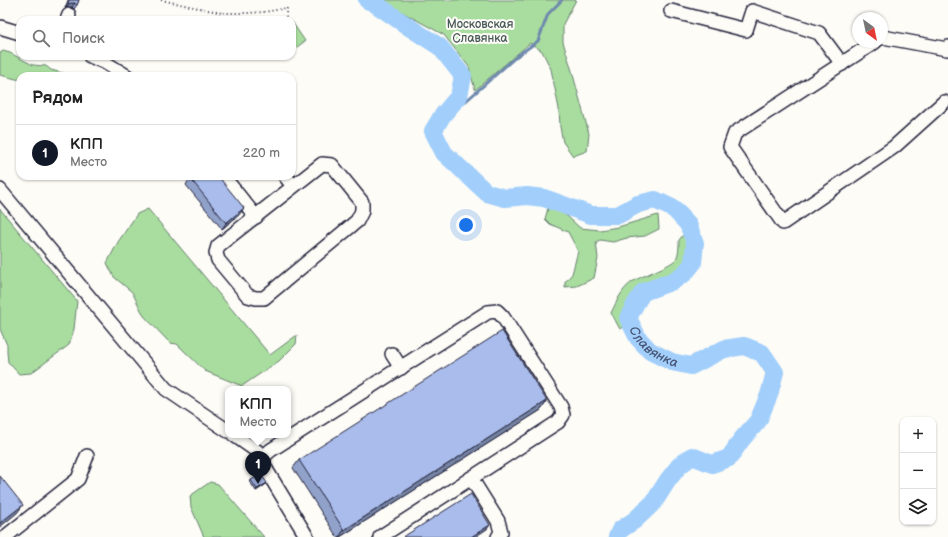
<!DOCTYPE html>
<html lang="ru">
<meta charset="utf-8">
<style>
body{margin:0;font-family:"Balsamiq Sans",sans-serif;background:#f2f2f2;color:#222}
.controls{position:absolute;right:12px;bottom:12px;display:grid;overflow:hidden;border-radius:8px;box-shadow:0 1px 3px #0004}
.controls button{width:36px;height:36px;display:grid;place-items:center;padding:0;border:0;border-bottom:1px solid #e0e0e0;background:#fff;color:#222;font:20px sans-serif}
.compass{position:absolute;left:852px;top:12px;width:36px;height:36px;border-radius:50%;background:#fff;box-shadow:0 1px 3px #0004;rotate:147deg}
.you{position:absolute;left:466px;top:225px;width:14px;height:14px;margin:-10px;border:3px solid #fff;border-radius:50%;background:#1a73e8;box-shadow:0 0 0 6px #1a73e833}
.badge{display:grid;place-items:center;width:26px;height:26px;border-radius:50%;background:#111827;color:#fff;font-size:13px;font-weight:700}
.pin{position:absolute;translate:-50% -33px;filter:drop-shadow(0 1px 2px #0008)}
.pin::after{content:'';position:absolute;top:21px;width:14px;height:12px;background:inherit;clip-path:polygon(0 0,100% 0,50% 100%)}
.popup{position:absolute;left:225px;top:386px;width:66px;height:52px;box-sizing:border-box;display:grid;place-content:center;border-radius:8px;background:#fff;filter:drop-shadow(0 1px 3px #0005);font-size:13px;white-space:nowrap;color:#767676}
.popup b{font-size:15px;color:#222}
.popup::after{content:'';position:absolute;left:50%;top:100%;margin-left:-8px;border:8px solid transparent;border-top-color:#fff}
.list{margin:0;padding:0;list-style:none}
h2{display:flex;justify-content:space-between;align-items:center;height:52px;margin:0;padding:0 16px;font-size:17px}
h2 small{font-size:13px;font-weight:400;color:#767676}
.list li{display:grid;grid-template-columns:26px 1fr auto;gap:12px;align-items:center;box-sizing:border-box;height:56px;padding:0 16px;border-top:1px solid #e0e0e0}
.list b{display:block;font-size:15px;white-space:nowrap}
.list p{margin:0;font-size:13px;white-space:nowrap;color:#767676}
.list em{font-size:13px;font-style:normal;color:#767676}
.icon{flex:none;width:22px;height:22px;fill:none;stroke:currentColor;stroke-width:2;stroke-linecap:round;stroke-linejoin:round}
.map{position:relative;flex:none;width:948px;height:537px;overflow:hidden}
.search{position:absolute;background:#fff;box-shadow:0 1px 3px #0004;left:16px;top:16px;width:280px;height:44px;display:flex;align-items:center;gap:10px;box-sizing:border-box;padding:0 14px;border-radius:12px;color:#767676;font-size:15px}
.panel{position:absolute;background:#fff;box-shadow:0 1px 3px #0004;left:16px;top:72px;width:280px;height:108px;border-radius:12px}
.map>svg:first-child{display:block}
.green{fill:#a9dd9f;stroke:#66806d}
.lines{fill:none;stroke-linecap:round;stroke-linejoin:round}
.stream{stroke:#6e89ae;stroke-width:3}
.river{stroke:#a1cefb;stroke-width:18}
.minor-casing{stroke:#22223b;stroke-width:16}
.path{stroke:#22223b;stroke-width:2;stroke-dasharray:1 3;stroke-linecap:butt}
.minor{stroke:#fdfcf7;stroke-width:13}
.wall{fill:#91a2ca;stroke:#22223b}
.shaded-wall{fill:#7684a4;stroke:#22223b}
.building{fill:#a9bceb;stroke:#22223b}
.labels{text-anchor:middle;dominant-baseline:central;stroke-width:4;stroke-linejoin:round;paint-order:stroke}
.park-label{font-size:12px;fill:#4a5a59;stroke:#fdfcf7}
.water-label{font-size:13px;font-style:italic;fill:#485675;stroke:#fdfcf7}
</style>
<div class="map">
<svg width="948" height="537" viewBox="0 0 948 537">
<rect width="100%" height="100%" fill="#fdfcf7"/>
<filter id="ink" filterUnits="userSpaceOnUse"><feTurbulence type="fractalNoise" baseFrequency=".025" numOctaves="2"/><feDisplacementMap in="SourceGraphic" scale="8" xChannelSelector="R" yChannelSelector="G"/><feConvolveMatrix kernelMatrix="1 2 1 2 8 2 1 2 1" color-interpolation-filters="sRGB"/></filter>
<g filter="url(#ink)">
<g class="green">
<polygon points="380,0 576,0 563,24 563,42 572,71 589,134 587,151 573,156 563,142 560,127 559,109 551,69 542,51 530,43 475,90 469,67 444,35"/>
<polygon points="292,22 305,41 292,51"/>
<polygon points="3,51 10,53 27,62 33,65 46,66 51,70 74,76 20,76 20,80 0,75 0,53"/>
<polygon points="548,208 557,210 567,216 580,228 600,230 618,227 658,215 659,229 645,236 627,238 613,242 600,240 596,242 598,258 594,278 577,286 565,287 565,282 572,274 578,251 568,232 550,224 545,219"/>
<polygon points="0,209 77,301 74,329 69,345 31,373 19,374 8,362 7,352 7,345 0,329"/>
<polygon points="148,209 270,355 297,335 296,344 279,361 242,386 205,371 177,344 170,343 144,316 132,292 114,277 107,263 118,242 137,214"/>
<path d="M684,234L690,243L688,261L674,276L651,283L633,296L625,315L628,325L620,329L611,313C617,301 621,290 632,282C641,276 671,266 676,259C679,253 679,246 679,240Z"/>
<polygon points="210,482 218,484 264,537 204,537 191,507 190,496"/>
</g>
<g class="lines">
<polyline class="stream" points="454,102 466,101 517,56 538,41 548,14 562,0"/>
<path class="river" id="s1" d="M367,0L374,3L412,29L440,47L463,76L459,96L442,116L433,131L444,153L487,193L505,198L527,196L544,198L591,215H618L638,204L655,200L674,209L688,224L695,243L693,263L685,273L673,281L643,292L636,303L628,318L638,338L650,351L672,362L691,366L724,349L744,346L762,353L775,372L769,395L758,421L742,439L729,458L712,464L692,456L679,466L668,480L654,502L635,520L620,530L617,537"/>
<g class="minor-casing">
<g id="minor">
<polyline points="671,11 746,30 752,11 819,33 842,64"/>
<polyline points="67,20 69,15"/>
<polyline points="0,27 20,33"/>
<polyline points="882,38 883,37 947,49 948,47"/>
<polyline points="875,42 735,133 730,147 783,223 894,147 944,102"/>
<polyline points="90,56 104,62 127,76"/>
<polygon points="322,164 332,165 362,202 362,211 357,221 264,298 256,298 248,296 218,260 216,253 218,246"/>
<polyline points="223,176 256,217"/>
<polyline points="285,176 293,186"/>
<polyline points="0,190 166,389 228,431"/>
<polyline points="392,354 401,368"/>
<polyline points="234,435 264,456"/>
<polyline points="471,478 498,521 501,532 498,537"/>
<polyline points="5,537 78,479 87,456"/>
<polyline points="307,537 264,466 264,456 271,450 488,312 497,311 503,317 561,407 563,415 558,422 380,537"/>
</g>
</g>
<polyline class="path" points="161,0 222,13 247,13 265,12 287,8 285,20"/>
<use href="#minor" class="minor"/>
</g>
<g class="wall">
<polygon points="68,0 79,0 77,5 74,9 72,7 68,7 65,8"/>
<polygon points="190,178 239,215 222,229 186,185"/>
<polygon points="547,401 541,410 340,537 337,537 293,468 299,460"/>
<polygon points="251,480 265,485 256,491 250,482"/>
</g>
<g class="shaded-wall">
<polygon points="71,3 75,3 72,7 68,7 65,8 68,4"/>
<polygon points="244,208 239,215 222,229 226,223"/>
<polygon points="547,401 541,410 340,537 339,537 344,530"/>
<polygon points="267,483 265,485 256,491 257,489"/>
<polygon points="23,505 17,513 0,527 0,523"/>
<polygon points="490,525 487,529 475,537 471,537"/>
</g>
<g class="building">
<polygon points="69,0 79,0 77,5 75,3 71,3 68,4"/>
<polygon points="193,176 218,176 244,208 226,223 190,178"/>
<polygon points="502,331 547,401 344,530 299,460"/>
<polygon points="261,474 267,483 257,489 251,480"/>
<polygon points="0,476 23,505 0,523"/>
<polygon points="471,494 490,525 471,537 403,537"/>
</g>
</g>
<g class="labels">
<g class="park-label">
<text x="480" y="24">Московская<tspan x="480" dy="14">Славянка</tspan></text>
</g>
<g class="water-label">
<text stroke="none"><textPath href="#s1" startOffset="658">Славянка</textPath></text>
</g>
</g>
</svg>
<div class="controls">
<button>+</button>
<button>−</button>
<button><svg class="icon" aria-label="layers" viewBox="0 0 24 24"><path d="M12 4l9 5-9 5-9-5zM3 14l9 5 9-5"/></svg></button>
</div>
<svg class="compass" viewBox="-18 -18 36 36"><path d="M0-13l5 13h-10z" fill="#e53935"/><path d="M0 13l5-13h-10z" fill="#767676"/></svg>
<div class="you"></div>
<div class="pin badge" style="left:258px;top:484px">1</div>
<div class="popup"><b>КПП</b>Место</div>
<div class="search"><svg class="icon" aria-label="search" viewBox="0 0 24 24"><circle cx="10" cy="10" r="6"/><path d="M15 15l6 6"/></svg>Поиск</div>
<section class="panel">
<h2>Рядом<small></small></h2>
<ul class="list">
<li><span class="badge">1</span><div><b>КПП</b><p>Место</p></div><em>220 m</em></li>
</ul>
</section>
</div>
